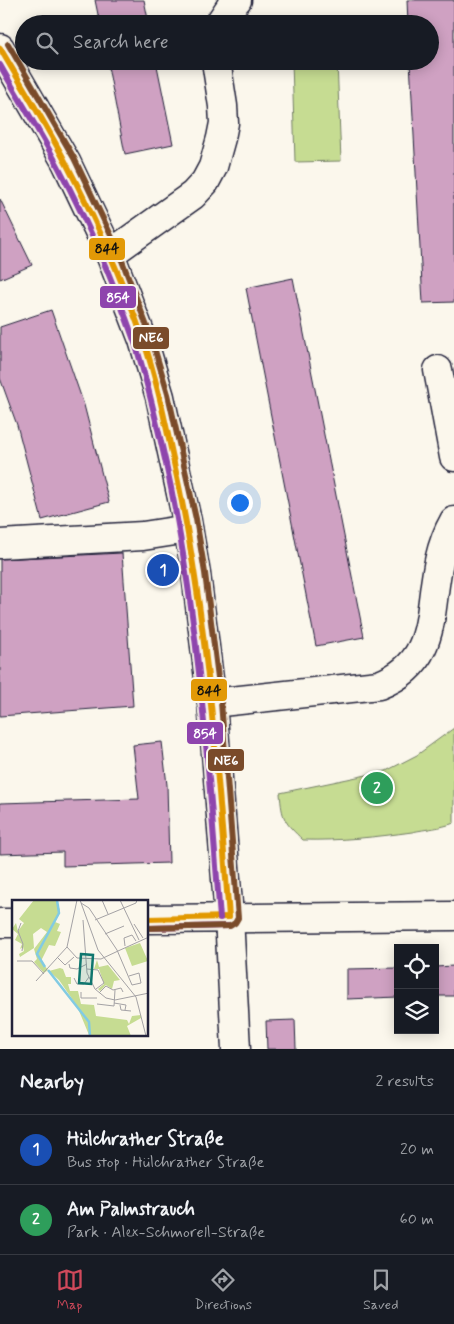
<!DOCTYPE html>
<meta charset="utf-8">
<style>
body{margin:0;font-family:Mynerve,sans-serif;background:#242831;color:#f1f3f6}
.controls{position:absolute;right:15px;bottom:15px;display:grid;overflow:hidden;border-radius:0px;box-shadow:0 2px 12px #0003}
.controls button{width:45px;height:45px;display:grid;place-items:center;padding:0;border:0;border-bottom:1px solid #363941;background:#171b24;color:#f1f3f6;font:25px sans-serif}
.you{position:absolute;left:239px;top:502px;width:18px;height:18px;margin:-12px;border:4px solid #fff;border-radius:50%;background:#1a73e8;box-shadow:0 0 0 8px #1a73e833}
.badge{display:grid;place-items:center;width:32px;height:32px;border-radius:50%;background:#d1495b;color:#fff;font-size:16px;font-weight:700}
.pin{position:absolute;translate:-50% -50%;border:2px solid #fff;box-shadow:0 1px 5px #0006}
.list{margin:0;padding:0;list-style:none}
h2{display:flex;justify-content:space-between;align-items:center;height:65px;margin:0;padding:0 20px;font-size:21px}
h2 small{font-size:16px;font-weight:400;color:#9ea1a6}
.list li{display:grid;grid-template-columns:32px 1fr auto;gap:15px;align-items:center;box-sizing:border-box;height:70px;padding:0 20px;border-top:1px solid #363941}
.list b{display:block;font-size:19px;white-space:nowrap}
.list p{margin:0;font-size:16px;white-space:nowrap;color:#9ea1a6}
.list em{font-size:16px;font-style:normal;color:#9ea1a6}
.icon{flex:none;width:28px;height:28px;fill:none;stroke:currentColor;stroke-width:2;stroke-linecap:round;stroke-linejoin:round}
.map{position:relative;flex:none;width:454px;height:1049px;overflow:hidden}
.search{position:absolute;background:#171b24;box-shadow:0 2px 12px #0003;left:15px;right:15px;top:15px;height:55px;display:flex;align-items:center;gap:12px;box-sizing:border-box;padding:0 18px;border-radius:28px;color:#9ea1a6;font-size:19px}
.sheet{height:205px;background:#171b24}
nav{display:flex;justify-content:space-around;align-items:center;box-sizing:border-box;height:70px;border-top:1px solid #363941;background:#171b24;font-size:14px;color:#9ea1a6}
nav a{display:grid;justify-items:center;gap:2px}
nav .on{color:#d1495b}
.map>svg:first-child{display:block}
.green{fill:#c6dc92;stroke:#747f66}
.building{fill:#cfa1c2;stroke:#22223b}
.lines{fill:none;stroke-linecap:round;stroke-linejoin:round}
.minor-casing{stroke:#22223b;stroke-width:31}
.minor{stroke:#fbf7ec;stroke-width:28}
.bus-1-casing{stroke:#fbf7ec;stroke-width:10}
.bus-2-casing{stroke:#fbf7ec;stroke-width:10}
.bus-3-casing{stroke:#fbf7ec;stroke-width:10}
.bus-1{stroke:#e29906;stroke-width:6}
.bus-2{stroke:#8e44ad;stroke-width:6}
.bus-3{stroke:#7a4b2a;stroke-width:6}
.inset-river{fill:none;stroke:#82cbe3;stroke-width:2.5}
.inset-road{fill:none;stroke:#a4a2a5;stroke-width:1}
.view{fill:#0f766e;fill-opacity:0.15;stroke:#0f766e;stroke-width:2.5}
.inset-edge{fill:none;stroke:#22223b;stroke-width:2.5}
.line-badge{stroke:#fbf7ec;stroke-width:2}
.badge-label{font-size:14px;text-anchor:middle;font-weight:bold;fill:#fff}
.pale-badge-label{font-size:14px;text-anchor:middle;font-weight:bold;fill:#111}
</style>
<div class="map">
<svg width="454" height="1049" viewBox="0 0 454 1049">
<rect width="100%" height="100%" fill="#fbf7ec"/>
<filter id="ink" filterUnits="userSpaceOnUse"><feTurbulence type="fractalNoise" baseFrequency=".02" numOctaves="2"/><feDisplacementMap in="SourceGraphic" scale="10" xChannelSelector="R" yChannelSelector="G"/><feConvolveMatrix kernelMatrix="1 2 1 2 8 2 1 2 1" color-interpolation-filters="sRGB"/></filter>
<g filter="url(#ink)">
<g class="green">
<polygon points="292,61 337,61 341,161 295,162"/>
<path d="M454,728V823C441,828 426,829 412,832C376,837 340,841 303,840C284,822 282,819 280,793L386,771L417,755Z"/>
</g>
<g class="building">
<polygon points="95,0 144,0 149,24 100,24"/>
<polygon points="407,0 454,0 454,302 423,303 410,61 430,61 430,24 408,24"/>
<polygon points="107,61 156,61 173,144 125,154"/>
<polygon points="0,199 32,265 0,279"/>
<polygon points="293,278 364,637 316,646 246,288"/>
<polygon points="51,310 84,405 109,502 42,520 17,425 0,378 0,327"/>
<polygon points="122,553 133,706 0,716 0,559"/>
<polygon points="162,742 167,785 169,863 63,866 63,852 0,854 0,803 139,799 133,745"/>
<polygon points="454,966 454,996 435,996 435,967"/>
<polygon points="398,968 398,997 347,999 347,969"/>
<polygon points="295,1020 296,1049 267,1049 266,1021"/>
</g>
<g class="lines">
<g class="minor-casing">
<g id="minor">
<polyline points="219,24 231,6 237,0"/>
<polyline points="0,48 66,162 110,254 143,340 160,397 187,521 196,574 212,703 229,917 236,1049"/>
<polyline points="110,254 193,195 205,182 213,167 221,138 224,123 223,106 216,61"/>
<polyline points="438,370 454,457"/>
<polyline points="0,544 143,536 188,529"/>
<path d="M212,703L379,685C454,656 417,586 454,521"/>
<polyline points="148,919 454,916"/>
<polyline points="0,923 14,923"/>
</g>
</g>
<use href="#minor" class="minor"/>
<g class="bus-1-casing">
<g id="bus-1">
<path d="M0,48C22,86 46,124 66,163C96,220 122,279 143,339C157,380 165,421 174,463C207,613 217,765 229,917"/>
<polyline points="148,919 229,917"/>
</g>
</g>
<g class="bus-2-casing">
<g id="bus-2">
<path d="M0,65C19,99 40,132 58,166C88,223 114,283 135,343C148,383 157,424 166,464C199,615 208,765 220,918"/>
<polyline points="148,928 229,926"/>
</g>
</g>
<g class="bus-3-casing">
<polyline id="bus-3" points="8,44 74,158 118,250 151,337 168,394 196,519 205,573 221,702 238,918 235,923 230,926 148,928"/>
</g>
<use href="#bus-1" class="bus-1"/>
<use href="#bus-2" class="bus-2"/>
<use href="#bus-3" class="bus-3"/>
</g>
</g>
<g transform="translate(12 900)">
<rect width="136" height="136" fill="#fbf7ec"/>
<path d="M22,0H44L48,10L43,22L48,24L45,31L49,32L43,46L37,45L29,61L36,70L32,73L22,62L25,59L22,49L35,32L29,28L21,34L22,48L8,57L7,54L12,51L11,47L8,49L10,44L3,40L6,34L0,29L4,23L6,31L12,23L7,19ZM128,43L136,61L120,66L113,48ZM85,60L87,67L96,65L108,80L102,81L100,89L94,85L88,91L86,89L92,84L87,69H82ZM48,68L51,69L54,77H59V84H56L58,91H66L69,104L82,105L84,116L115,120L117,124L120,116L129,115V118L115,126L119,136L77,135L65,106L47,80L37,71Z" fill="#c6dc92"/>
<path class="inset-river" d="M33,67L25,54L47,13L45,0M36,70L77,122L78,136"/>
<path class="inset-road" d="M68,0L86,50L124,97L134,136M90,0L96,14M108,0L127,40M69,3L77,8L105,50L120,85L129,83L127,73L117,76M71,20L75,73L83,89L94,98L103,100L137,93M83,20L124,3L125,0M9,23L6,31L11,44L10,51M122,24L131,38M93,34L112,26M113,46L112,38L120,35L124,41M55,47L65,58L89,59L106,51M106,51L137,37M45,57L53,65L62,57M5,61H20L32,74M57,64L58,68L65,69L75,64M75,69L86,70L92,83L84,89M62,78L65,84H72L77,77M24,81L55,47L65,0M69,92V98H85M87,93L94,86L101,90L109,88L111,92M102,103L114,105L113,110M85,104L102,106L103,90M108,105L109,110L119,111"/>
<path class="view" d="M69,54L81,55L79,84L67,83Z"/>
<rect width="136" height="136" class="inset-edge"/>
</g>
<g class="line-badge">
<rect x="88" y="237" width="38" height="24" rx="5" fill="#e29906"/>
<rect x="99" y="285" width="38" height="24" rx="5" fill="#8e44ad"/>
<rect x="132" y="326" width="38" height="24" rx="5" fill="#7a4b2a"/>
<rect x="190" y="678" width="38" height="24" rx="5" fill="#e29906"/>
<rect x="186" y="721" width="38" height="24" rx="5" fill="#8e44ad"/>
<rect x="207" y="748" width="38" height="24" rx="5" fill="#7a4b2a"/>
</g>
<g class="badge-label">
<text x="118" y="302">854</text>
<text x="151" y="342">NE6</text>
<text x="205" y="738">854</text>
<text x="226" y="765">NE6</text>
</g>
<g class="pale-badge-label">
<text x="107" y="253">844</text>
<text x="209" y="695">844</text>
</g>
</svg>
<div class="controls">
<button><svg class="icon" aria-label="locate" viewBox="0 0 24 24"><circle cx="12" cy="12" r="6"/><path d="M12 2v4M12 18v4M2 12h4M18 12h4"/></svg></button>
<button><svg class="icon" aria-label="layers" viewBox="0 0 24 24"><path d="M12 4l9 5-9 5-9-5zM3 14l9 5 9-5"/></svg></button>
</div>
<div class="you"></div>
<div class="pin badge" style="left:163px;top:570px;background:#1a4fb4">1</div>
<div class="pin badge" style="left:377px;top:788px;background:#2e9e5b">2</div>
<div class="search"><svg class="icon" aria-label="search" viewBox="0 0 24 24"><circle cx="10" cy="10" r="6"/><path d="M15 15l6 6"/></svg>Search here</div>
</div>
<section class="sheet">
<h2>Nearby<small>2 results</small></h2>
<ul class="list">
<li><span class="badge" style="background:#1a4fb4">1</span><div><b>Hülchrather Straße</b><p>Bus stop · Hülchrather Straße</p></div><em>20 m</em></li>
<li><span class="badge" style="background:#2e9e5b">2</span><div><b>Am Palmstrauch</b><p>Park · Alex-Schmorell-Straße</p></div><em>60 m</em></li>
</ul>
</section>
<nav>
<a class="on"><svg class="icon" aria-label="map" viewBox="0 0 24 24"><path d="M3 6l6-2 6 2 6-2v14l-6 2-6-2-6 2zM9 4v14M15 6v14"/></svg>Map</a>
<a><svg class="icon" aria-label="directions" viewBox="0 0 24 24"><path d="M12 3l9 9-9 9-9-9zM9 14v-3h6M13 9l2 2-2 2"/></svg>Directions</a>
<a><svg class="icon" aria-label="saved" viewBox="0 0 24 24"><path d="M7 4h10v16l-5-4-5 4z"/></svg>Saved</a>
</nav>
